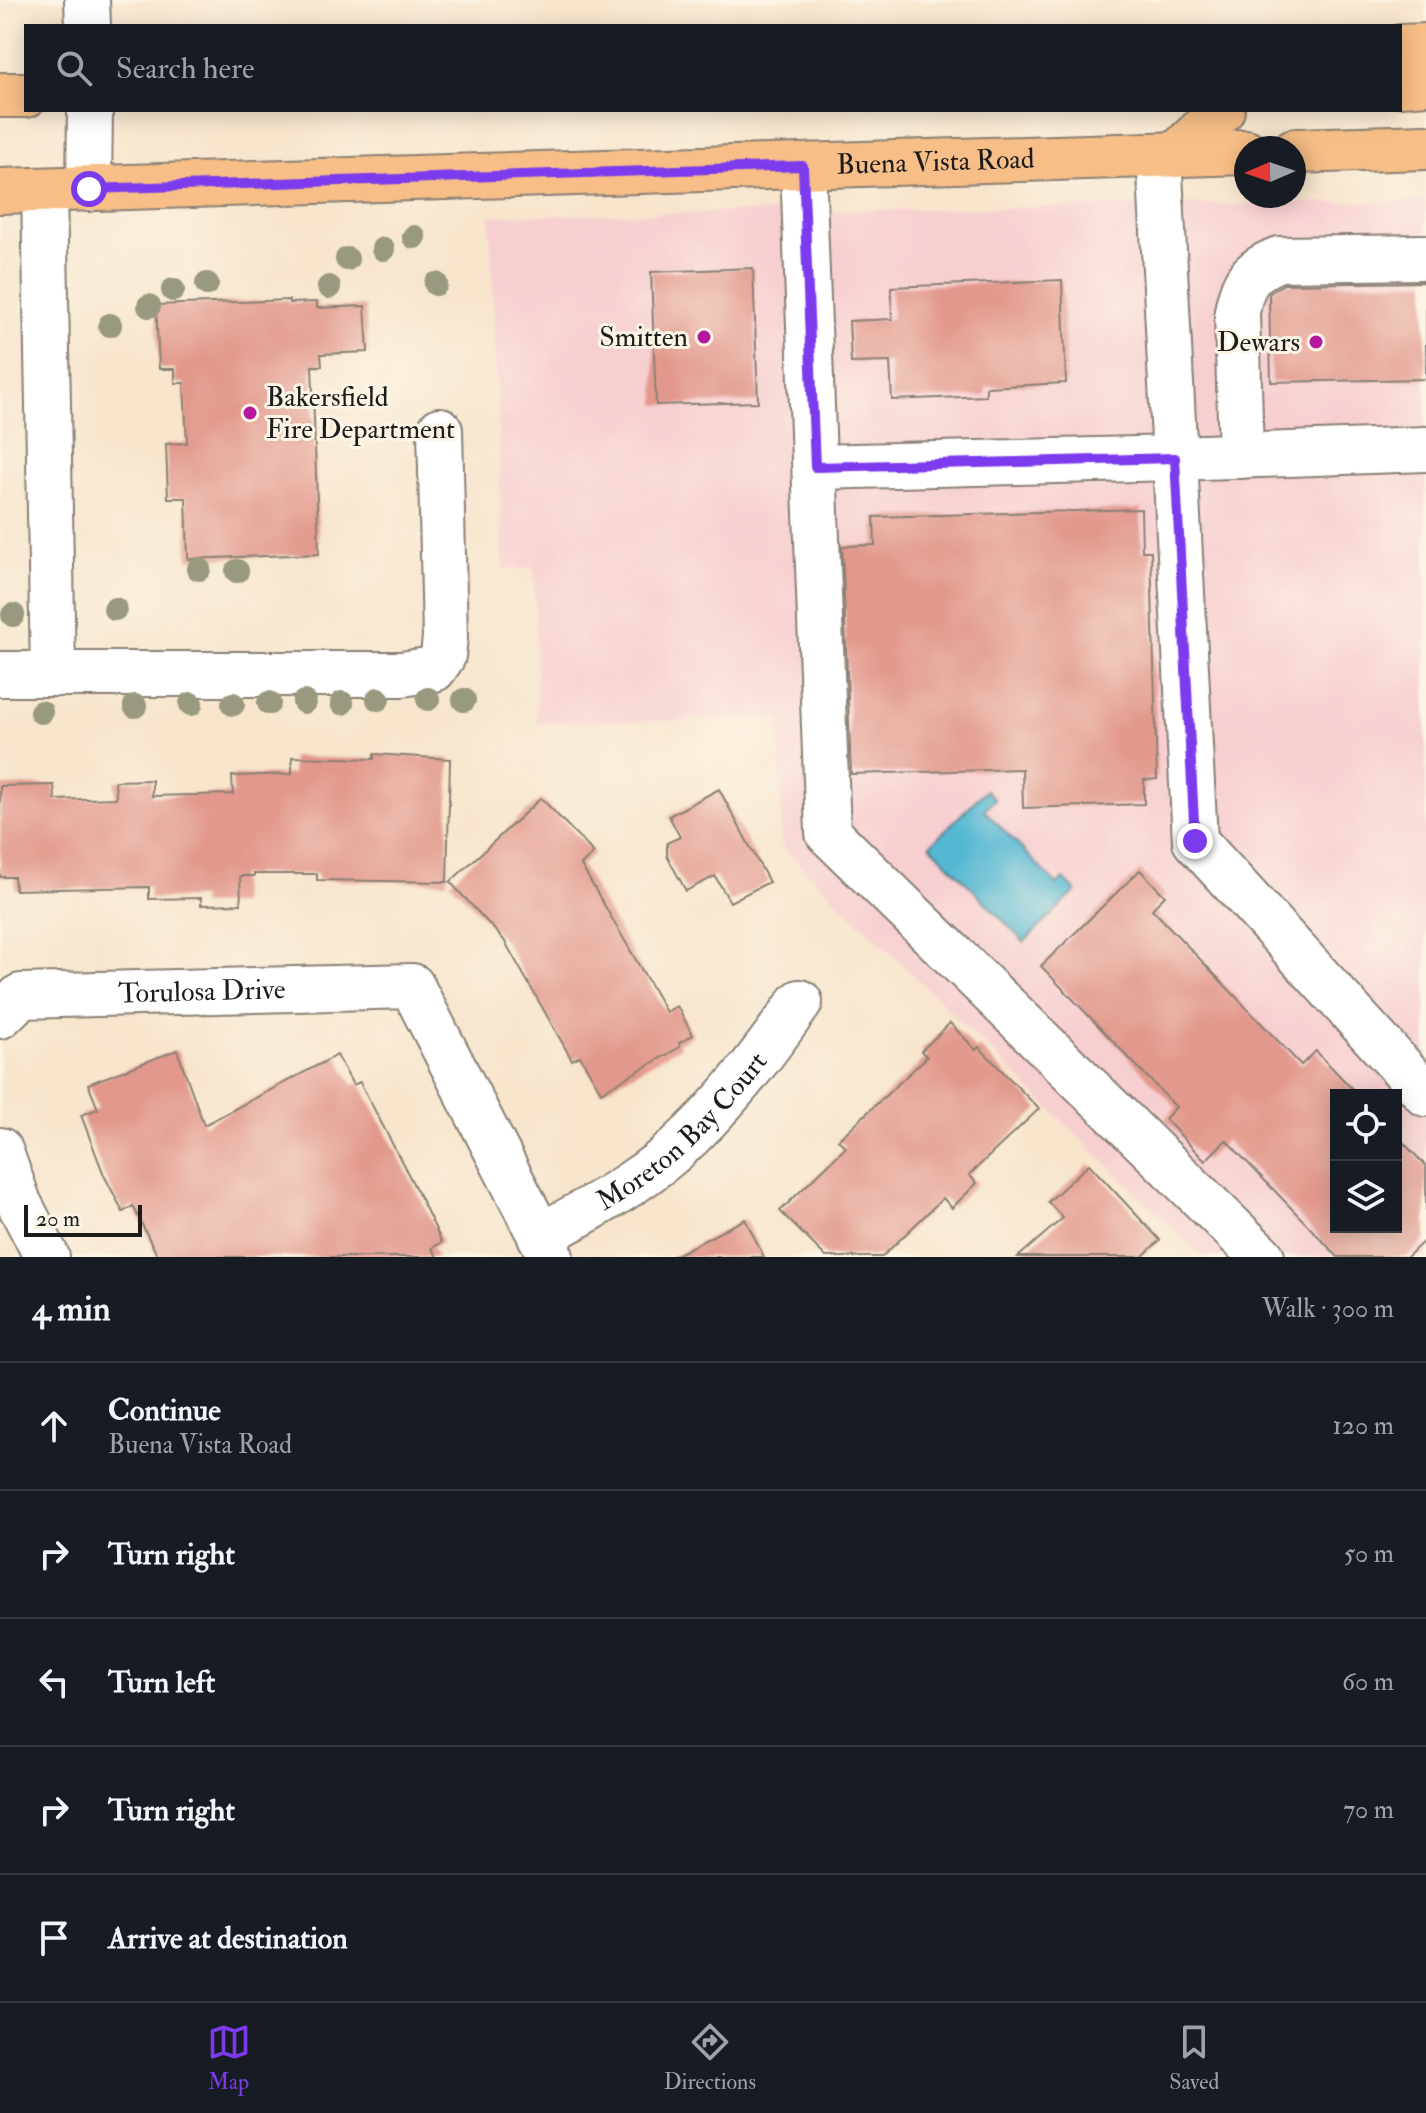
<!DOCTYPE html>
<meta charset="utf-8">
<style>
body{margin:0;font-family:"IM FELL Double Pica",serif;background:#20242c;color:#f1f3f6}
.controls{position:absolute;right:24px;bottom:24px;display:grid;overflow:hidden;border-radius:0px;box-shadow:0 4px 20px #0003}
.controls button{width:72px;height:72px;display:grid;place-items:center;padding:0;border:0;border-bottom:2px solid #363941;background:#171b24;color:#f1f3f6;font:40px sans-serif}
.compass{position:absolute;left:1234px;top:136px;width:72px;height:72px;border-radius:50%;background:#171b24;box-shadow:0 4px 20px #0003;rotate:268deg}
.scale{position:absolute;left:24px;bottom:20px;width:118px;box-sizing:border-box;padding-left:8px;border:4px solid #1c1c1c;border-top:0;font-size:22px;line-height:28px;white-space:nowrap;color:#1c1c1c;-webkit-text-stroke:6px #fcf5e5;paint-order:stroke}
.stop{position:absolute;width:24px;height:24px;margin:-18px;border:6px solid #7c3aed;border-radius:50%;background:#fff}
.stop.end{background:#7c3aed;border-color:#fff;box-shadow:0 2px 8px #0008}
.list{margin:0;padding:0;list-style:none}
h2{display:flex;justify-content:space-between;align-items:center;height:104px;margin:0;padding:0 32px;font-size:34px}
h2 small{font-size:26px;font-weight:400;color:#9ea1a6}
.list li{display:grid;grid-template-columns:52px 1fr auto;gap:24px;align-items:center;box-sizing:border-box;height:128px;padding:0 32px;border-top:2px solid #363941}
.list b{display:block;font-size:30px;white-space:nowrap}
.list p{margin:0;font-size:26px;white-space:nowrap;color:#9ea1a6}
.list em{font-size:26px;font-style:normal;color:#9ea1a6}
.icon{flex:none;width:44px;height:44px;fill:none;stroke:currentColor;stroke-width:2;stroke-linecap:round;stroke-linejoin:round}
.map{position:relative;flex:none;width:1426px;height:1257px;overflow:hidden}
.search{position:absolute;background:#171b24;box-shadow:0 4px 20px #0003;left:24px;right:24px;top:24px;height:88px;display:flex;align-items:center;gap:20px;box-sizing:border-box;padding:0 28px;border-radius:0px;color:#9ea1a6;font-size:30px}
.sheet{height:744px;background:#171b24}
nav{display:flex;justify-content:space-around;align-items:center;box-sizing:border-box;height:112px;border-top:2px solid #363941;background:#171b24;font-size:22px;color:#9ea1a6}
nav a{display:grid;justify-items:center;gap:4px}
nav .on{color:#7c3aed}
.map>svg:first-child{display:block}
.built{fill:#f7cfd1;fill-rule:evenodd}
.water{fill:#55b8d3;stroke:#386a78;stroke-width:2}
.building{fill:#e2988c}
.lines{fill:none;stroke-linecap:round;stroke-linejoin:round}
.minor-casing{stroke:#8a8074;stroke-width:48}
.major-casing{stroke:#8a8074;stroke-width:48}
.minor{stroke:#fff;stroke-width:44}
.major{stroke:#f7be87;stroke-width:44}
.tree{fill:#98997e}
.route{stroke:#7c3aed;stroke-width:10}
.poi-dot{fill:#b5179e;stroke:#fcf5e5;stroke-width:3}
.labels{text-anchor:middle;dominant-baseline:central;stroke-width:6;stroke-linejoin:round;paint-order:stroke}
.street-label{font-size:28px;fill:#1c1c1c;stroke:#fcf5e5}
.poi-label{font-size:28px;fill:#1c1c1c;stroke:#fcf5e5;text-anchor:end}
</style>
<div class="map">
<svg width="1426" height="1257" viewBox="0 0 1426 1257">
<rect width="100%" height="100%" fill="#fcf5e5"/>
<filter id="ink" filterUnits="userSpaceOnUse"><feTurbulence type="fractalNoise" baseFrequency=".0125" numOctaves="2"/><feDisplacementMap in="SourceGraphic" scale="16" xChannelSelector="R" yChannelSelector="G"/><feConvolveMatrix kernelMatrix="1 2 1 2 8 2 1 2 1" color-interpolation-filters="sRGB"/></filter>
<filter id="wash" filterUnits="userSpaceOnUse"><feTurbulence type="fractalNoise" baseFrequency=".006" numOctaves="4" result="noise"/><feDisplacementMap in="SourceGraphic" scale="32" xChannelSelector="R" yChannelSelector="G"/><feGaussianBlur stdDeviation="1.8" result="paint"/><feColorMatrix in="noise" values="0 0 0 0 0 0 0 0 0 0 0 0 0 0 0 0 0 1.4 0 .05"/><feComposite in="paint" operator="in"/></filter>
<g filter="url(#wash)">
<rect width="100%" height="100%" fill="#f7e5cc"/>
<path class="built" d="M1426,201V1257H1202L782,847L779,719L537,723L534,568L503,569L490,216ZM1336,1095H1396V1227H1336Z"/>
<polygon class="water" points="986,790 995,799 984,810 1057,885 1064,879 1076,891 1024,942 930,845"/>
<g id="blocks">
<g class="building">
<polygon points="753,268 758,402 656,405 651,272"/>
<polygon points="1062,280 1066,383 986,387 986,396 892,400 890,362 851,363 849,321 892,319 891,287"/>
<polygon points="1426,282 1426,379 1271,382 1269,294 1275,289 1284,284"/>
<polygon points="289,300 289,303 317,302 317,308 365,306 368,352 321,354 322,366 312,366 319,554 188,559 186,498 168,498 166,444 187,443 184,383 175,383 175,369 159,369 156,305"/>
<polygon points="1141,509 1142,551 1151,551 1157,779 1144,780 1144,804 1023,808 1022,769 851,774 842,546 875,545 874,517"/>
<polygon points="374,754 450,759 447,882 317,880 317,874 254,874 254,876 240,876 241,904 201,905 201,898 149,899 149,887 15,890 14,877 0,877 0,786 54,785 55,800 116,798 115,781 152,780 152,796 233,794 232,776 292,774 292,757 374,759"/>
<polygon points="719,789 769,882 730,902 715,876 686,891 667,856 667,843 680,837 669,816"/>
<polygon points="541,798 594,853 581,865 666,1012 677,1006 693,1035 679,1043 680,1047 601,1092 580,1056 572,1060 504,940 450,882"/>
<polygon points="1140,870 1165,896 1152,909 1301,1065 1316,1051 1358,1095 1336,1095 1336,1227 1396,1227 1396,1135 1426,1166 1426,1239 1407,1257 1338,1257 1226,1140 1205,1161 1165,1119 1176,1107 1041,966"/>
<polygon points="950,1023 976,1050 979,1047 1039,1109 969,1175 977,1183 952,1208 943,1198 882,1257 826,1257 780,1211 846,1147 838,1140 927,1057 921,1051"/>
<polygon points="177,1050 204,1125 337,1055 353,1085 360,1082 417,1191 442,1242 432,1248 437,1257 158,1257 133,1206 123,1212 104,1175 81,1115 98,1109 88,1084"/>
<polygon points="1089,1164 1160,1240 1142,1257 1018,1257 1063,1218 1048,1202"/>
<polygon points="745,1219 764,1257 672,1257"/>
</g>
</g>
</g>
<g filter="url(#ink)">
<use href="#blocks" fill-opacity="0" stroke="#8a8074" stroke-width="2"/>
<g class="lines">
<g class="minor-casing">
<g id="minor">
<polyline points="87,0 88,26"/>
<polyline points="1159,155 1195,841 1426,1094"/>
<polyline points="803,166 828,833 1262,1257"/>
<polyline points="89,189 90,110"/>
<polyline points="44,190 53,673"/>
<path d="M1241,456L1237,312C1242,282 1250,270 1279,259L1426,257"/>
<polyline points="815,467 1175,458 1426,449"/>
<polyline points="0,674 402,674 434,669 443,656 445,637 440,430"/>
<path id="s1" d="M0,1016L21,996L412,986L551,1257"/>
<polyline points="0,1150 19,1203 47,1257"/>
<path id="s2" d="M540,1236C586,1211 634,1186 674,1151C723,1107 762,1056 800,1002"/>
</g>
</g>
<g class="major-casing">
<g id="major">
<polyline points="1400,47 1426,46"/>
<polyline points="1400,84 1426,82"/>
<polyline points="0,95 26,95"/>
<polyline points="1294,151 1426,147"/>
<polyline points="1176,155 1222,110"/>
<path id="s3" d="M0,191L1246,152"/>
</g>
</g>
<use href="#minor" class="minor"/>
<use href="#major" class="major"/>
</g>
<g class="tree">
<circle cx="414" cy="237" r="12"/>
<circle cx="383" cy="249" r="12"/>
<circle cx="347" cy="259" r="12"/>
<circle cx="207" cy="284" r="12"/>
<circle cx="436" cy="284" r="12"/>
<circle cx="329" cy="287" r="12"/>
<circle cx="173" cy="290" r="12"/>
<circle cx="149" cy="306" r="12"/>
<circle cx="110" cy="325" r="12"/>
<circle cx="199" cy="569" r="12"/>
<circle cx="237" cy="571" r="12"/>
<circle cx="115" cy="609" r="12"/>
<circle cx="13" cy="615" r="12"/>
<circle cx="378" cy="699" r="12"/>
<circle cx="428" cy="699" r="12"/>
<circle cx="464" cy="700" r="12"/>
<circle cx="304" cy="702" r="12"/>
<circle cx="269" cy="703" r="12"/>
<circle cx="342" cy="703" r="12"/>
<circle cx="191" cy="704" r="12"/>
<circle cx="233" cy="704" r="12"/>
<circle cx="135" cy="706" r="12"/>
<circle cx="41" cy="712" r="12"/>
</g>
</g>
<g class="lines" filter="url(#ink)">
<polyline class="route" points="89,189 803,166 815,467 1175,458 1195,841"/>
</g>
<g class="poi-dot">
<circle cx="704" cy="337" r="8"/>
<circle cx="1316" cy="342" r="8"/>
<circle cx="250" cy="413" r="8"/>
</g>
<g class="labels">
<g class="street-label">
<text stroke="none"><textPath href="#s3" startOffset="936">Buena Vista Road</textPath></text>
<text stroke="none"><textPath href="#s1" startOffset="210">Torulosa Drive</textPath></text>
<text stroke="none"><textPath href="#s2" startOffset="178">Moreton Bay Court</textPath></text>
</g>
<g class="poi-label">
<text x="688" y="337">Smitten</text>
<text x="1300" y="342">Dewars</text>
<text x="266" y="397" text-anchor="start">Bakersfield<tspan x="266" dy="32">Fire Department</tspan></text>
</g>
</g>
</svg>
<div class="controls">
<button><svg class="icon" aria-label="locate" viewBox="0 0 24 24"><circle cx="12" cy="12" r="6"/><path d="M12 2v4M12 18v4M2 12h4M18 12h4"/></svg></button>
<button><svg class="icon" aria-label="layers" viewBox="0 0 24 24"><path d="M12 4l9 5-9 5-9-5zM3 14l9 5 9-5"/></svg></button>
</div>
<svg class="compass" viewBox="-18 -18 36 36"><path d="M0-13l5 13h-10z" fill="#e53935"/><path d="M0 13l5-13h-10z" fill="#9ea1a6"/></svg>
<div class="scale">20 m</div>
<div class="stop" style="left:89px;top:189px"></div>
<div class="stop end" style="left:1195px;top:841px"></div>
<div class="search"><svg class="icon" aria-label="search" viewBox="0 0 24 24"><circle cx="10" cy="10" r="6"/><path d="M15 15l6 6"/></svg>Search here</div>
</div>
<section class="sheet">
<h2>4 min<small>Walk · 300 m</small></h2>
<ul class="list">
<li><svg class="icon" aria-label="ahead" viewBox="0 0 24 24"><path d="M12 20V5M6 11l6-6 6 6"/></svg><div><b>Continue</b><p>Buena Vista Road</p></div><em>120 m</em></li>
<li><svg class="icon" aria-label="right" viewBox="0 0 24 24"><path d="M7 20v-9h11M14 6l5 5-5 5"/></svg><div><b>Turn right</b></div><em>50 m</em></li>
<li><svg class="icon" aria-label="left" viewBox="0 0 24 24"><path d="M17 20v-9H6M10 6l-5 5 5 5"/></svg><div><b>Turn left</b></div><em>60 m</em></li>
<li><svg class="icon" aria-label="right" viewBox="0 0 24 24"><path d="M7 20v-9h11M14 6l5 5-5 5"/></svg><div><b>Turn right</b></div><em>70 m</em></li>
<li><svg class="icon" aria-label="arrive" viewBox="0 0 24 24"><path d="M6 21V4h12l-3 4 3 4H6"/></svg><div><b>Arrive at destination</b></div></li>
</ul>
</section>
<nav>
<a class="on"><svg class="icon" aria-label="map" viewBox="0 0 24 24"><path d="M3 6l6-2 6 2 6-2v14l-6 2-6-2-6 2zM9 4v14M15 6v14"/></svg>Map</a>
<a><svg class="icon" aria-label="directions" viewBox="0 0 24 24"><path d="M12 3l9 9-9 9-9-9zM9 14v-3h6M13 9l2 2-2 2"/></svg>Directions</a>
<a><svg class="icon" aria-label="saved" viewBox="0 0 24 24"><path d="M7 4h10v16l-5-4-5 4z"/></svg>Saved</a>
</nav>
